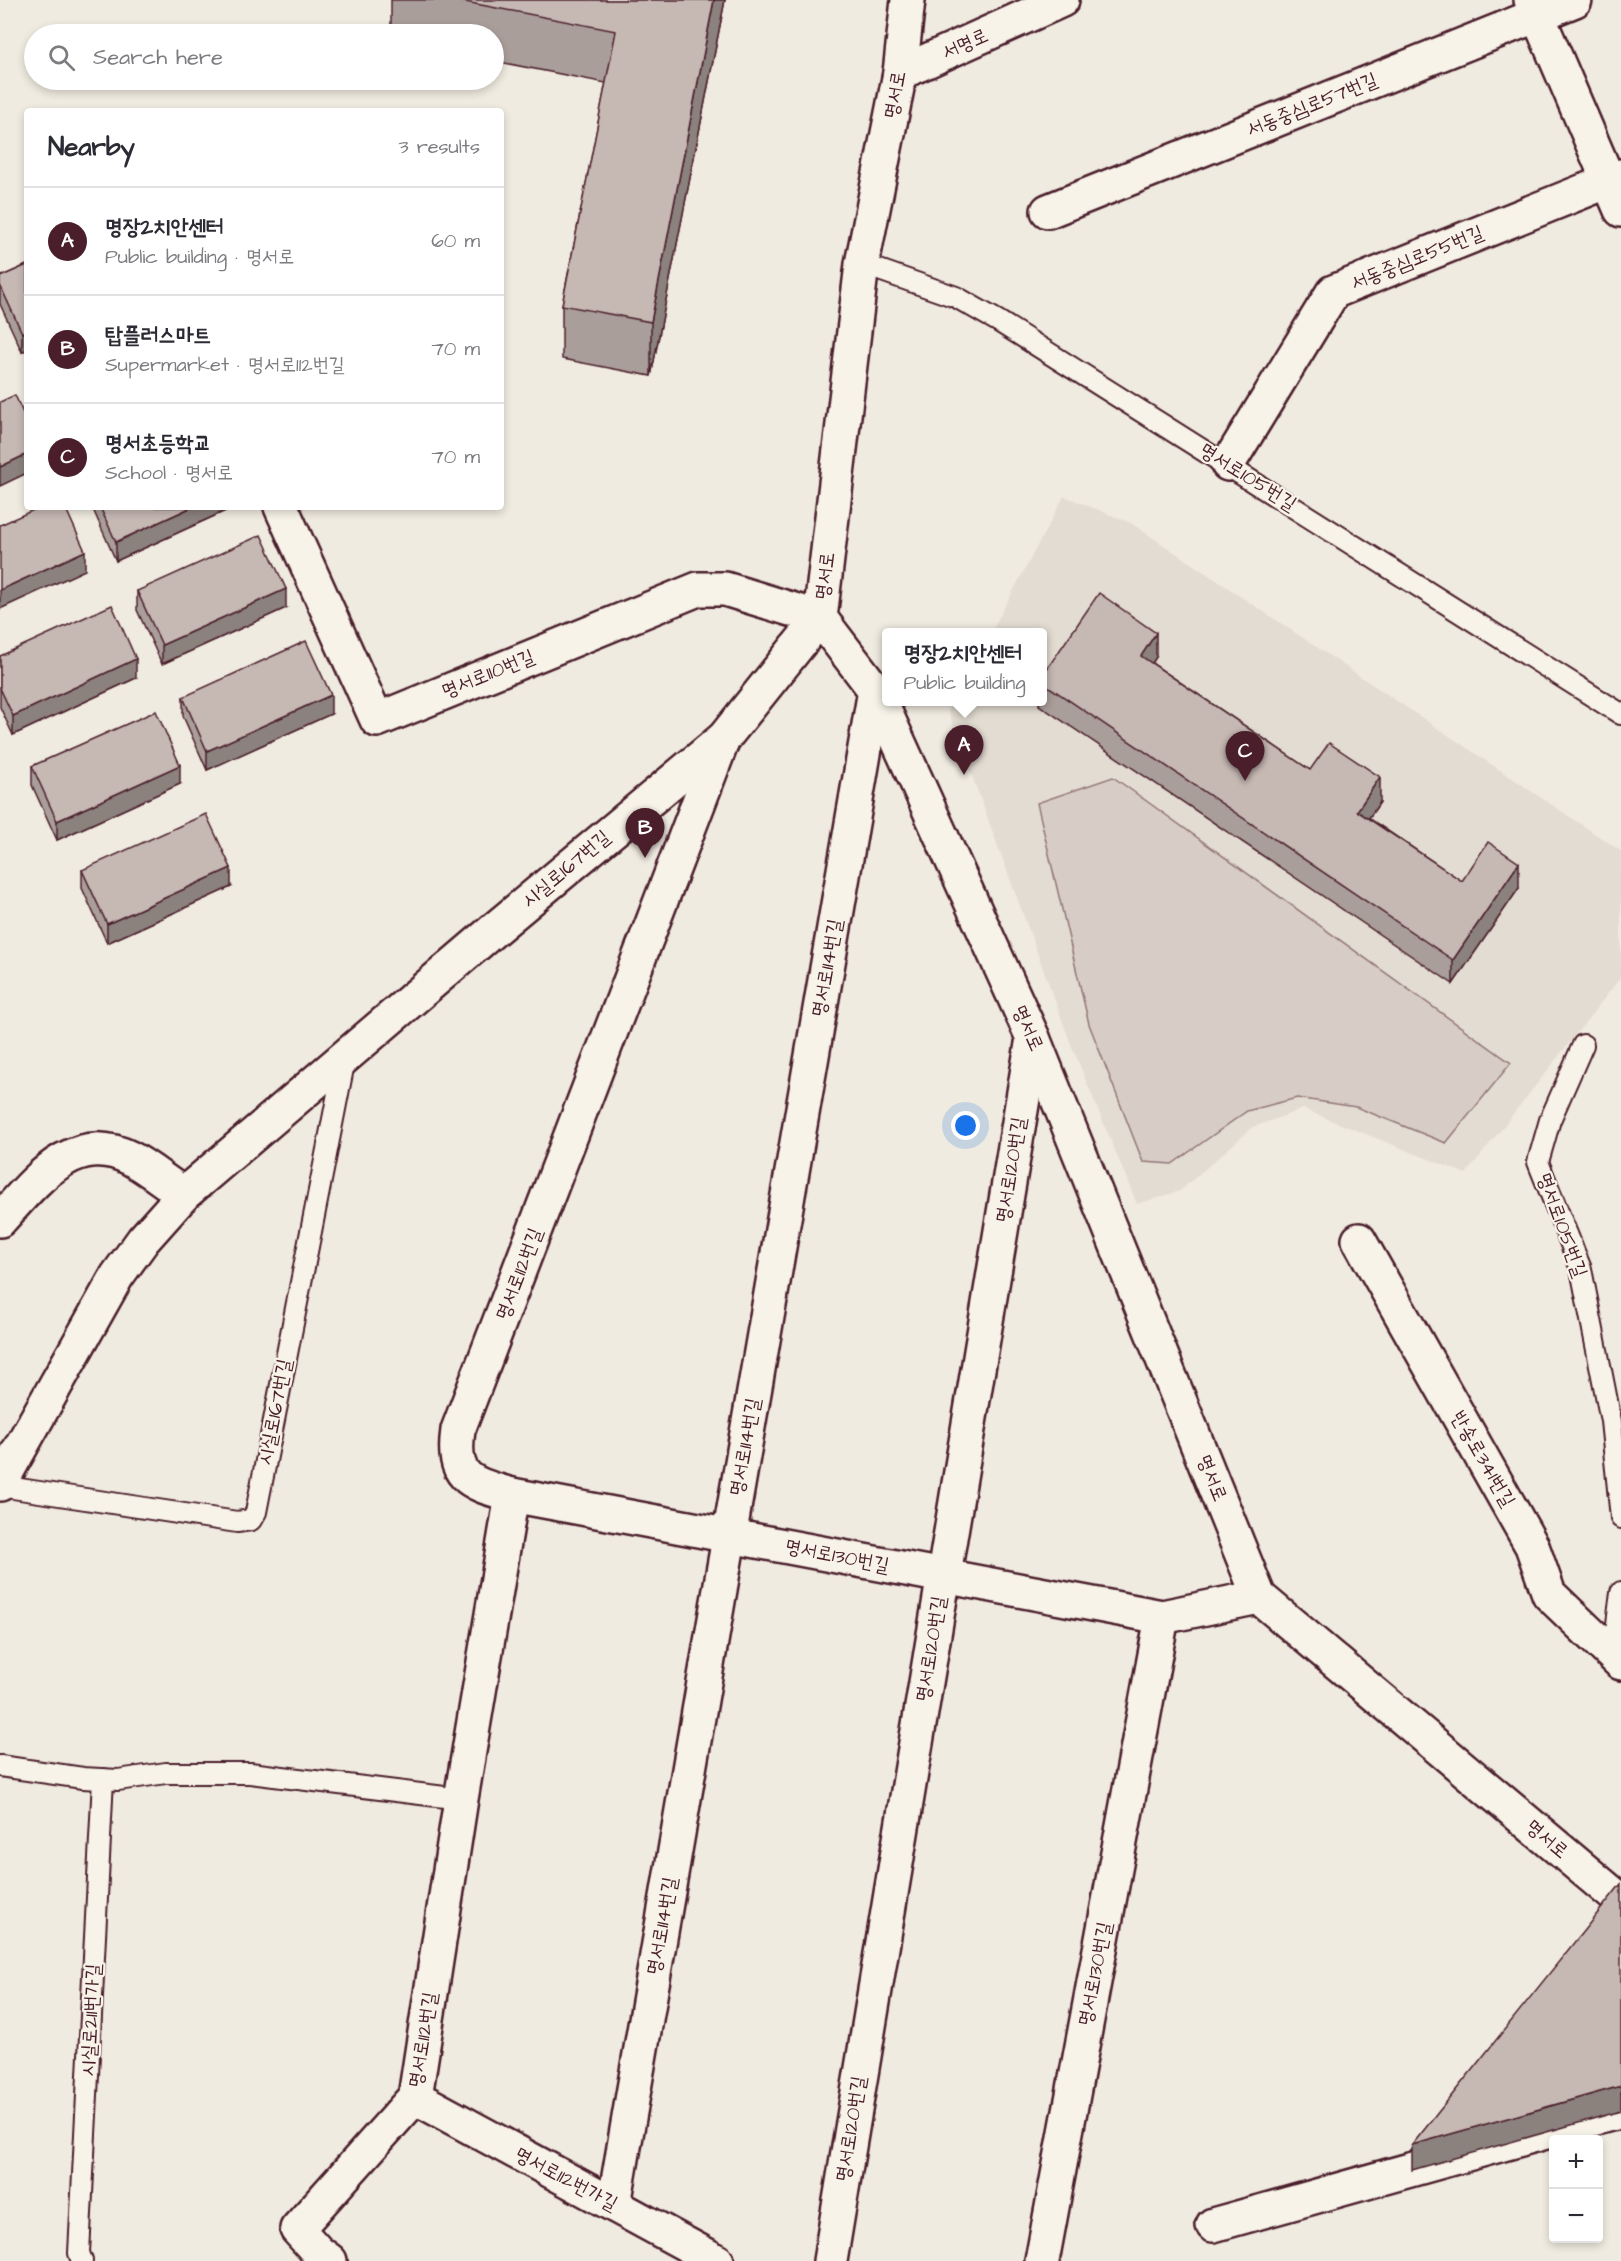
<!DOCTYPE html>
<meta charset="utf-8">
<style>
body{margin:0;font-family:"Architects Daughter","Poor Story",sans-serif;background:#f2f2f3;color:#2b2b33}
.controls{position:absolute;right:18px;bottom:18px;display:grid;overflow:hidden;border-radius:6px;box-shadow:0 3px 9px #0003}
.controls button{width:54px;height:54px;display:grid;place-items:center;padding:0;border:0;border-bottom:2px solid #e1e1e2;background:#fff;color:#2b2b33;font:30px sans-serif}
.you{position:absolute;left:966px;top:1126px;width:21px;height:21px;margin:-15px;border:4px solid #fff;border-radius:50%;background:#1a73e8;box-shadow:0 0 0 9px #1a73e833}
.badge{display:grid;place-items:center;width:39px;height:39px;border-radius:50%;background:#4a1f2b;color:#fff;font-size:20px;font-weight:700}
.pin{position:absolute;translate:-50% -50px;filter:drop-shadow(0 2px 3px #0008)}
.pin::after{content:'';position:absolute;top:32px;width:21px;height:18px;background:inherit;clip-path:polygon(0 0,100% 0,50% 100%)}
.popup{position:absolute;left:882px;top:628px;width:165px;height:78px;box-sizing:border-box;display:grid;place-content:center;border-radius:6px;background:#fff;filter:drop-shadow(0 2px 4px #0005);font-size:20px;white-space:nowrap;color:#7c7c81}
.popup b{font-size:22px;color:#2b2b33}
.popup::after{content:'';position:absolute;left:50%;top:100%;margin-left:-12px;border:12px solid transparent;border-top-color:#fff}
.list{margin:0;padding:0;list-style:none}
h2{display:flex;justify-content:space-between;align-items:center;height:78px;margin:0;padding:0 24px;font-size:26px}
h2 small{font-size:20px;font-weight:400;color:#7c7c81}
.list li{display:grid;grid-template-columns:39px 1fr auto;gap:18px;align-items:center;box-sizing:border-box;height:108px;padding:0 24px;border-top:2px solid #e1e1e2}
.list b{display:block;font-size:22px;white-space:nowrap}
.list p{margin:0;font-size:20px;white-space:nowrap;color:#7c7c81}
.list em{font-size:20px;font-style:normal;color:#7c7c81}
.icon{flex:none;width:33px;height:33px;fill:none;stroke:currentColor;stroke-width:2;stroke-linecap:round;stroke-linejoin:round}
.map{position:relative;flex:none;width:1621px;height:2261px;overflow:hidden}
.search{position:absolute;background:#fff;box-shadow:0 3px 9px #0003;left:24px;top:24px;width:480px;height:66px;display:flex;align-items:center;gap:15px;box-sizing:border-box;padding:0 21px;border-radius:33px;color:#7c7c81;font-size:22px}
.panel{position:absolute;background:#fff;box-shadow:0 3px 9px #0003;left:24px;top:108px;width:480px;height:402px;border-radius:6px}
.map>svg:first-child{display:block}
.built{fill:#e3dcd2}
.green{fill:#d8cdc6;stroke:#917678;stroke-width:1.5}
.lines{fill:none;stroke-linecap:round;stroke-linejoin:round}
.lane-casing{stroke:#4a1f2b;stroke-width:24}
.street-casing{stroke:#4a1f2b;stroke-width:38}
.secondary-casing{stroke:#4a1f2b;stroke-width:38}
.lane{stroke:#f7f3e8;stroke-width:20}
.street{stroke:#f7f3e8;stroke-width:33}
.secondary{stroke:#f7f3e8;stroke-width:33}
.wall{fill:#aa9e9a;stroke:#4a1f2b;stroke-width:1.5}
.shaded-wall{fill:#8b817d;stroke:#4a1f2b;stroke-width:1.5}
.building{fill:#c6b8b3;stroke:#4a1f2b;stroke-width:1.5}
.labels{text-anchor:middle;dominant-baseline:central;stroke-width:4.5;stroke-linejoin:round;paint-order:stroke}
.street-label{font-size:20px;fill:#4a1f2b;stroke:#f7f3e8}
</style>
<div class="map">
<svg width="1621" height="2261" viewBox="0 0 1621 2261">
<rect width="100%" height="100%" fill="#f0ebe0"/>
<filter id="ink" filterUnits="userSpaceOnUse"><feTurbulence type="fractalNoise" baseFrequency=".0167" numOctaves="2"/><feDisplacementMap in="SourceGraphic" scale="12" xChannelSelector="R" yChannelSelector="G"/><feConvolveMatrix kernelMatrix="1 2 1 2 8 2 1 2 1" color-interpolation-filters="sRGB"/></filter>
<g filter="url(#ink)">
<polygon class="built" points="1064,496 1131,523 1621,851 1621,977 1466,1174 1303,1109 1253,1127 1180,1191 1137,1204 1072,1047 948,711 954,702 1042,702 1042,632 991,632"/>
<polygon class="green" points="1113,777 1511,1063 1446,1143 1356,1107 1297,1098 1247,1111 1172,1164 1143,1162 1089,1024 1037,803"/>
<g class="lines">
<g class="lane-casing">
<g id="lane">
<polyline points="862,264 956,297 998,321 1621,714"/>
<polyline points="1583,1045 1550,1120 1538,1162 1581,1269 1611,1421 1621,1518"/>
<polyline points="0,1486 237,1522 251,1520 256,1512 345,1058"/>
<polyline points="1613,1656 1621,1592"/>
<polyline points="0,1766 83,1778 118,1780 166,1773 250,1773 461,1799"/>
<polyline points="82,2261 79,2253 103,1779"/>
</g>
</g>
<g class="street-casing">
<g id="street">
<polyline points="1531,0 1621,210"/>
<polyline points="1048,211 1575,0"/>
<polyline points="1228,464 1333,292 1621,176"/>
<path d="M0,1220C34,1183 73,1129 130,1158C149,1168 166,1183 184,1194"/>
<polyline points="1359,1240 1532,1546 1549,1594 1621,1663"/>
<polyline points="0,1484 117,1276 143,1240 184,1194 496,928 724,738 820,618 725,589 698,589 377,720 281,507"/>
<polyline points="512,1495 1162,1617 1259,1597"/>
<polyline points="415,2097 717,2261"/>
<polyline points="614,2205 875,690"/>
<polyline points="1213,2225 1621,2111"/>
<path d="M330,2261L318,2252L297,2229L415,2097L461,1799L512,1495C471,1483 451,1480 458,1430L723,739"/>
<polyline points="830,2261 1033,1038"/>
<polyline points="1042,2261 1162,1617"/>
</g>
</g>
<g class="secondary-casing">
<g id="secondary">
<polyline points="908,0 900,73 862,264 820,618 875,690 1033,1038 1259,1597 1621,1901"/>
<polyline points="900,73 1062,0"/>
</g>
</g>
<use href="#lane" class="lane"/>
<use href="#street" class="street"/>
<use href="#secondary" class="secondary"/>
</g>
<g class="wall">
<polygon points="391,0 725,0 651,376 562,359 562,305 606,83 494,61 494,34 391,34"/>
<polygon points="27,265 27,349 22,352 0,304 0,277"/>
<polygon points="92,507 234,507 116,561"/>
<polygon points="137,591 286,608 162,664 137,610"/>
<polygon points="0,656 136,678 13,735 0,707"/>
<polygon points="1156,657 1152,663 1310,770 1380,802 1369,818 1462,881 1519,888 1453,984 1039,705 1039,702 1042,702 1042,676"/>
<polygon points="183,697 331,714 207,770 183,716"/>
<polygon points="32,766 180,784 57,840 32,785"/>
<polygon points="82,870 231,887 107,943 82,888"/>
</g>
<g class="shaded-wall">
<polygon points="714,0 725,0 651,376 651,322"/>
<polygon points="27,330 27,349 22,352 22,333"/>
<polygon points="27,454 27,473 0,486 0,467"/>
<polygon points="192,507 234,507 116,561 116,542"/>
<polygon points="85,551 85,570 0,609 0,590"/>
<polygon points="286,589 286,608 162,664 162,645"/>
<polygon points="1156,633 1156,657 1141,680 1141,656"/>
<polygon points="136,659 136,678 13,735 13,716"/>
<polygon points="331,695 331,714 207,770 207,751"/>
<polygon points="180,765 180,784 57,840 57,821"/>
<polygon points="1380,777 1380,802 1357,835 1357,811"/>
<polygon points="1519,863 1519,888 1453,984 1453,960"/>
<polygon points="231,868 231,887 107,943 107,924"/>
<polygon points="1621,2086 1621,2111 1412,2170 1412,2145"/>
</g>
<g class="building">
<polygon points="455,0 714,0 651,322 562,305 616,31"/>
<polygon points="27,265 27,330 22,333 0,285 0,277"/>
<polygon points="15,395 27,422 27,454 0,467 0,402"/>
<polygon points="40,507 65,507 85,551 0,590 0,525"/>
<polygon points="100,507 192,507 116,542"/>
<polygon points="261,535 286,589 162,645 137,591"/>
<polygon points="1099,593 1156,633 1141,656 1310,770 1329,743 1380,777 1357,811 1462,881 1488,842 1519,863 1453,960 1042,682 1042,676"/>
<polygon points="112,605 136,659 13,716 0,688 0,656"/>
<polygon points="306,641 331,695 207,751 183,697"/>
<polygon points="156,711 180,765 57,821 32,766"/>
<polygon points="206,814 231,868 107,924 82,870"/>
<polygon points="1621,1884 1621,2086 1412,2145"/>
</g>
</g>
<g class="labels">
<g class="street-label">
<text transform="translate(965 44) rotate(-24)">서명로</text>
<text transform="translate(895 95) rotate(-80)">명서로</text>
<text transform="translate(1312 105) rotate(-22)">서동중심로57번길</text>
<text transform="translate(1417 258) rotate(-22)">서동중심로55번길</text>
<text transform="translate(1248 477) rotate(32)">명서로105번길</text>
<text transform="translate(825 576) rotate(-83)">명서로</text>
<text transform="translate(488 674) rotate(-22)">명서로110번길</text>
<text transform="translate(566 869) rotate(-40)">시실로167번길</text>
<text transform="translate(827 968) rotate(-80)">명서로114번길</text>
<text transform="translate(1028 1028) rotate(66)">명서로</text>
<text transform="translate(1011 1170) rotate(-81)">명서로120번길</text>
<text transform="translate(1562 1225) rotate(70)">명서로105번길</text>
<text transform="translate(519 1274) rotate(-69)">명서로112번길</text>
<text transform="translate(275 1412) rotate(-79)">시실로167번길</text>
<text transform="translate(745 1447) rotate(-80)">명서로114번길</text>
<text transform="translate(1483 1459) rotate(60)">반송로341번길</text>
<text transform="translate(1212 1478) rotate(68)">명서로</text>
<text transform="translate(837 1556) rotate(11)">명서로130번길</text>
<text transform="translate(931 1649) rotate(-81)">명서로120번길</text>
<text transform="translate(1547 1839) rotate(40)">명서로</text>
<text transform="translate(662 1926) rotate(-80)">명서로114번길</text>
<text transform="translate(1095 1974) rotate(-79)">명서로130번길</text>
<text transform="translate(91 2020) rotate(-87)">시실로211번가길</text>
<text transform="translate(423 2040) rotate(-81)">명서로112번길</text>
<text transform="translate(851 2129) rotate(-81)">명서로120번길</text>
<text transform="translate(566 2179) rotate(28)">명서로112번가길</text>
</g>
</g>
</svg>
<div class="controls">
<button>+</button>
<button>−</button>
</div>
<div class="you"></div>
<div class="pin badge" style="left:964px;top:775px">A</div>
<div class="popup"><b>명장2치안센터</b>Public building</div>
<div class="pin badge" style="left:645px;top:858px">B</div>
<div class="pin badge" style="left:1245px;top:781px">C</div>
<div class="search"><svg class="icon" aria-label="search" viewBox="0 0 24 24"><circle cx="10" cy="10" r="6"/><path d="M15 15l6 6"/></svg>Search here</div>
<section class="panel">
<h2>Nearby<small>3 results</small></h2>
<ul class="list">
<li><span class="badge">A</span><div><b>명장2치안센터</b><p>Public building · 명서로</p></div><em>60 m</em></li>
<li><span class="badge">B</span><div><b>탑플러스마트</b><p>Supermarket · 명서로112번길</p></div><em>70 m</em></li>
<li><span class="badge">C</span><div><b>명서초등학교</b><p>School · 명서로</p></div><em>70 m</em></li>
</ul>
</section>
</div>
